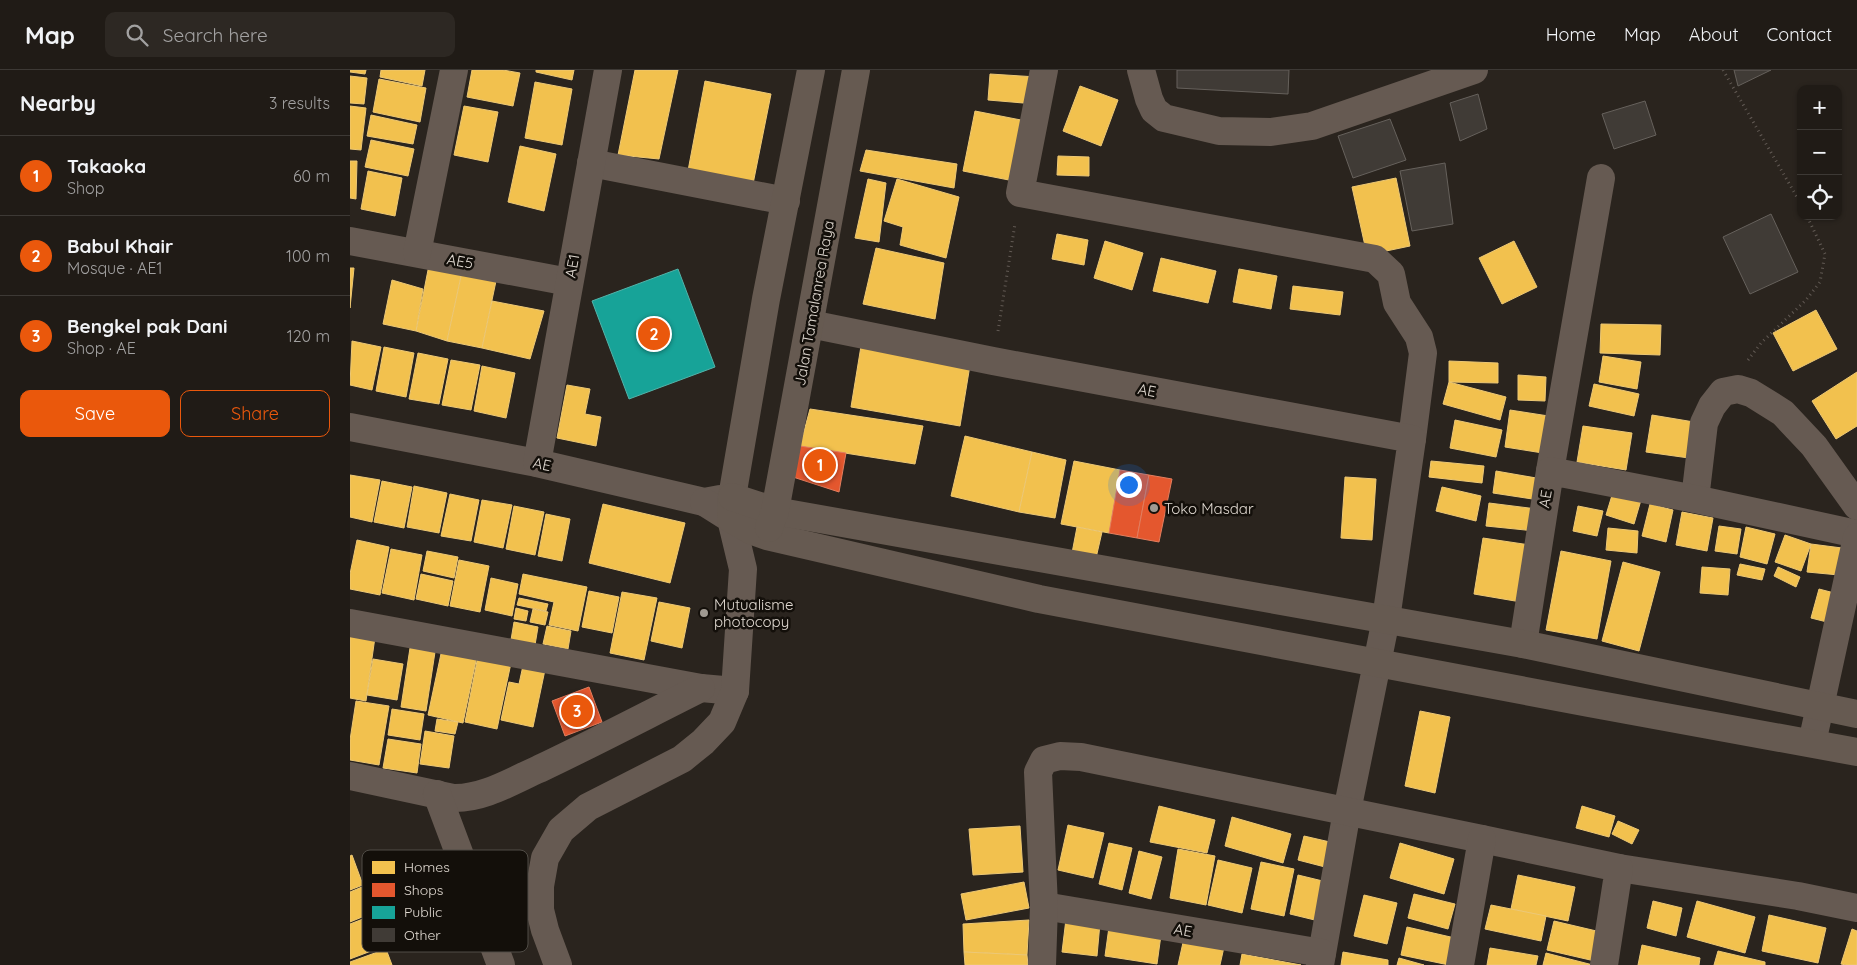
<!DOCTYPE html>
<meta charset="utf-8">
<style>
body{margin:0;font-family:Quicksand,sans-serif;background:#2d2823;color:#f1f3f6}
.controls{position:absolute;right:15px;top:15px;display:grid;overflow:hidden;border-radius:10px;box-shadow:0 1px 4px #0004}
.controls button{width:45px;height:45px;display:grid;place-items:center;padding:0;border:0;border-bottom:1px solid #3d3935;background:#201b16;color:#f1f3f6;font:25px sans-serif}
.you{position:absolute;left:778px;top:414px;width:18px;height:18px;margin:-12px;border:4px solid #fff;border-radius:50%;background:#1a73e8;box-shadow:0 0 0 8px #1a73e833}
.badge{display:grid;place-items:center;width:32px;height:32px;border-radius:50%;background:#ea580c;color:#fff;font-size:16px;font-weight:700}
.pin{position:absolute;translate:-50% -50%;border:2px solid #fff;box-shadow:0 1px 5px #0006}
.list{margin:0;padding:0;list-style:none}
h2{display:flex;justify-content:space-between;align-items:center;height:65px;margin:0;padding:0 20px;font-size:21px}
h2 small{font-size:16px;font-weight:400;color:#a2a1a1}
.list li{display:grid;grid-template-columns:32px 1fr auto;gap:15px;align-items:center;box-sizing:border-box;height:80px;padding:0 20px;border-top:1px solid #3d3935}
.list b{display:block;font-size:19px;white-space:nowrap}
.list p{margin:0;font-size:16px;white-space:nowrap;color:#a2a1a1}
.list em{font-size:16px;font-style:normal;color:#a2a1a1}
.actions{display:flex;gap:10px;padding:15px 20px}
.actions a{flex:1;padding:11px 0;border:1px solid #ea580c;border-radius:10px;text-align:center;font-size:18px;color:#ea580c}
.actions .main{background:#ea580c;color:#fff}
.icon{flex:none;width:28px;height:28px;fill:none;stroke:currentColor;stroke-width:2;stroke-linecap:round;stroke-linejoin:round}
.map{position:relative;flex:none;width:1507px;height:895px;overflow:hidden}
header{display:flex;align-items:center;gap:30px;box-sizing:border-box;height:70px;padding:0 25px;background:#201b16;border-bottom:1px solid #3d3935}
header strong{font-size:24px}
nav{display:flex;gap:28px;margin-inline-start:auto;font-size:18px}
.search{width:350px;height:45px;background:#2d2823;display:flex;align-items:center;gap:12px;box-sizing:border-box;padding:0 18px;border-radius:10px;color:#a2a1a1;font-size:19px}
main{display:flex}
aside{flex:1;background:#201b16}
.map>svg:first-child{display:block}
.homes{fill:#f2c14e;stroke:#edc875}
.shops{fill:#e4572e;stroke:#e37e5f}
.public{fill:#17a398;stroke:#53b3a9}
.building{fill:#403b36;stroke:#66615c}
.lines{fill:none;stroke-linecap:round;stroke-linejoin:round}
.path{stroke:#625a54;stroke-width:3;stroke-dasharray:1 4;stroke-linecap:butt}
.street{stroke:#665a52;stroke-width:28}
.primary{stroke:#665a51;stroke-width:28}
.poi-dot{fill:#a09a92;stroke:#130f0a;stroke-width:2}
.labels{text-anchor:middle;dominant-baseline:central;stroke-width:5;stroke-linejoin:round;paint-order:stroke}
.street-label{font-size:15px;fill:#e0d9d1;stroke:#130f0a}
.poi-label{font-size:15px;fill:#e0d9d1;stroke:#130f0a;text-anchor:start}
.key{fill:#130f0a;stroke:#504c46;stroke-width:1}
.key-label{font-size:14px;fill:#e0d9d1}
</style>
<header>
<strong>Map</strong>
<div class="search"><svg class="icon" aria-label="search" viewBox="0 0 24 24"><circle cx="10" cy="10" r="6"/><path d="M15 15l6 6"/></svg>Search here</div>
<nav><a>Home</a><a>Map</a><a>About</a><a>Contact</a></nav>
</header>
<main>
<aside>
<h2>Nearby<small>3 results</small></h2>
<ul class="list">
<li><span class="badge">1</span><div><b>Takaoka</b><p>Shop</p></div><em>60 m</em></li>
<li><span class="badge">2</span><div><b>Babul Khair</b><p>Mosque · AE1</p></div><em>100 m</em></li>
<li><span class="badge">3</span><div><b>Bengkel pak Dani</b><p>Shop · AE</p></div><em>120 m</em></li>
</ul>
<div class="actions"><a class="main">Save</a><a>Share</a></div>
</aside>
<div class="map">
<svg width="1507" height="895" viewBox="0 0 1507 895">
<rect width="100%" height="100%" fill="#2a241e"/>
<g class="homes">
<polygon points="0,0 16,0 15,4 0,2"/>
<polygon points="31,0 75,0 72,16 30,7"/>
<polygon points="122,0 153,0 170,3 163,36 117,27"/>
<polygon points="186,0 224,0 222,10 186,2"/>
<polygon points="285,0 328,0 309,89 268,85"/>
<polygon points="640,4 687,7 685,34 638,30"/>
<polygon points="0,6 17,8 14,34 0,33"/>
<polygon points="29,9 76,18 70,52 23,42"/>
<polygon points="355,11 421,24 402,119 337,106"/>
<polygon points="185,12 222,19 212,75 175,68"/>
<polygon points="730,16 768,30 751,76 713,61"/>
<polygon points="0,36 16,38 11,80 0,79"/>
<polygon points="114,36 148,42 138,92 104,85"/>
<polygon points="625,41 681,52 669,112 613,101"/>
<polygon points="21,45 67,55 63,74 17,66"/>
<polygon points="21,70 64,79 58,106 15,97"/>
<polygon points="170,76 206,84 194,141 158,132"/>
<polygon points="516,80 607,94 604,118 510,101"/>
<polygon points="708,86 739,87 739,106 707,105"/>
<polygon points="0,91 7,91 6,129 0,128"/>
<polygon points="18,101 52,108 45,146 11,139"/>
<polygon points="1046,108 1060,176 1017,185 1002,117"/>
<polygon points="518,109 536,113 529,172 505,168"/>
<polygon points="547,109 609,127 596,188 550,175 553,157 534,151"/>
<polygon points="707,164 738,170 734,195 702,189"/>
<polygon points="755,171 793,183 782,220 744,208"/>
<polygon points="1164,171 1187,217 1152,234 1129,188"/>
<polygon points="526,178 594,193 585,249 513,234"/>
<polygon points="811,188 866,201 858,233 803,221"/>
<polygon points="79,195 112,202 97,271 66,261"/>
<polygon points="0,198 4,198 0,238"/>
<polygon points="889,199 927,206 921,239 883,232"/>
<polygon points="112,202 146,211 132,278 97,271"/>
<polygon points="42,210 73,219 66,261 33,254"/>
<polygon points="943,216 993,222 990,245 940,239"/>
<polygon points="142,231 194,241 180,289 132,278"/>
<polygon points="1466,240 1487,279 1443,301 1423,263"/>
<polygon points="1251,254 1311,255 1310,285 1250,283"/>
<polygon points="512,270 621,289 610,356 501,337"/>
<polygon points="2,271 31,277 22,320 0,315"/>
<polygon points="34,277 64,283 56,327 26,321"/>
<polygon points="68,283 98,289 89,334 59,329"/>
<polygon points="1253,286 1291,292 1287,319 1249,312"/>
<polygon points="101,290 130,295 121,340 92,335"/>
<polygon points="1099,291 1148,293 1148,313 1099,312"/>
<polygon points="132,296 165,303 156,348 124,341"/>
<polygon points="1507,302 1507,356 1486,369 1462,331"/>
<polygon points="1168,305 1196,307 1195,331 1168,330"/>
<polygon points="1099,312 1156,327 1150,350 1093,334"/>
<polygon points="1244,314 1289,324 1284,346 1239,336"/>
<polygon points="217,315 240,319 235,344 251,347 246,376 207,368"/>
<polygon points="460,339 573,356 565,394 450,376"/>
<polygon points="1160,340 1205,347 1199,384 1155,377"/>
<polygon points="1302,345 1344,352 1339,388 1296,382"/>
<polygon points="1105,350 1152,360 1146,387 1100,378"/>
<polygon points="1233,356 1282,363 1276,400 1227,392"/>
<polygon points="615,366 682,382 669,442 601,426"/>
<polygon points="682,382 716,390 705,448 669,442"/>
<polygon points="724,391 770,400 759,463 711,454"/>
<polygon points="1081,391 1134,396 1132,413 1079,407"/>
<polygon points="1146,401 1192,409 1189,430 1143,423"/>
<polygon points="0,405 30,410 22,452 0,447"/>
<polygon points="995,407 1026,409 1022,470 991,468"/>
<polygon points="32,411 62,417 54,458 24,452"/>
<polygon points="64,416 97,423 89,463 57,457"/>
<polygon points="1092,417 1131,426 1126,451 1086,441"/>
<polygon points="1263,422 1291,430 1284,454 1256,445"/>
<polygon points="100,424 129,430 121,471 91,466"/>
<polygon points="132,430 162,435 153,478 124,472"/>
<polygon points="1139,433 1187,439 1185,461 1136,456"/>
<polygon points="253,434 335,453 320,513 239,493"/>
<polygon points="1300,434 1323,440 1316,472 1292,466"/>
<polygon points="164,436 194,442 185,485 156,479"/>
<polygon points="1228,436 1253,441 1247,466 1223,461"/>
<polygon points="1332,442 1363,448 1357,481 1326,475"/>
<polygon points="196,444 220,449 212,491 188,486"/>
<polygon points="1369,456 1391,459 1387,484 1365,481"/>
<polygon points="727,457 752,462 746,488 722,483"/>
<polygon points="1396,457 1425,464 1417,494 1390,487"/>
<polygon points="1258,458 1288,461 1287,483 1256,480"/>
<polygon points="1435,465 1461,474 1451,501 1425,492"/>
<polygon points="1133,468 1180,475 1171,532 1124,524"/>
<polygon points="7,470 39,477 30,525 0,519 0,504"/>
<polygon points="1461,474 1492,478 1489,505 1457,502"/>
<polygon points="41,479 72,485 64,530 32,523"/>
<polygon points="77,481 108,487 104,508 73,501"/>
<polygon points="1211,481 1261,491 1247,569 1196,560"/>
<polygon points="109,490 139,496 130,542 100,536"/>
<polygon points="1273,492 1310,502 1289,581 1252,571"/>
<polygon points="1390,494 1415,499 1412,510 1387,505"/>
<polygon points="1352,497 1380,499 1378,525 1350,523"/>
<polygon points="1428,497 1450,507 1446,517 1424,506"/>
<polygon points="71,504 103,511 98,536 66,529"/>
<polygon points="173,504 237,517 228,561 199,555 204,532 169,524"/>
<polygon points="141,508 168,514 162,546 135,540"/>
<polygon points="1469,519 1492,525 1485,554 1461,548"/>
<polygon points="239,521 269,527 262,563 232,557"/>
<polygon points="272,522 307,528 294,590 260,583"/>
<polygon points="169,528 198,534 196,541 167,535"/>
<polygon points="309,532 340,538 332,578 301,571"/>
<polygon points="166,538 178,541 176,551 164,549"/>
<polygon points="183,539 198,542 195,555 180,552"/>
<polygon points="164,552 188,557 185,575 161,570"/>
<polygon points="197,556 221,561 218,579 193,574"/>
<polygon points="0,563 25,567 16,631 0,628"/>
<polygon points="60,578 85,582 76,641 51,637"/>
<polygon points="92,579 127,586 113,653 78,645"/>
<polygon points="128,586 161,593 147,659 115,652"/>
<polygon points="23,589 53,594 47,630 17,625"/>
<polygon points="174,591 196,595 183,657 151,650 159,612 169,614"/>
<polygon points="6,631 39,636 29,695 0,690 0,670"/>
<polygon points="42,639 74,644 70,670 38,665"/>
<polygon points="1070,641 1100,647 1085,723 1055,716"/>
<polygon points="87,649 108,652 105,664 85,661"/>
<polygon points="75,661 104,666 99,698 70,694"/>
<polygon points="38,669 71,674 67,703 33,698"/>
<polygon points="809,736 865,750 857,783 800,772"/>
<polygon points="1232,736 1265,746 1259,767 1226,758"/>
<polygon points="882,747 941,764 933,793 875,776"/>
<polygon points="1268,751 1289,760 1282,774 1262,764"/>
<polygon points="718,755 754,763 743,808 708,800"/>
<polygon points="670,756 673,802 623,805 619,759"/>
<polygon points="954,766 980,772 975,797 948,790"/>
<polygon points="759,773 782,778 772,820 749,814"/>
<polygon points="1050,773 1104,789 1094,824 1040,808"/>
<polygon points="828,779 865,786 856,835 820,828"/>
<polygon points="789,781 812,787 801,829 779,823"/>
<polygon points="2,785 13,815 0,820 0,786"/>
<polygon points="868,790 902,798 892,843 858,835"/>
<polygon points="911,792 944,799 934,846 901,839"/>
<polygon points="948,805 981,813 973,852 940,844"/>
<polygon points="1168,805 1225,817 1218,851 1161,839"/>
<polygon points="674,812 679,838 616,850 611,824"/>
<polygon points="12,817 22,843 0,852 0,822"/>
<polygon points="1064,824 1105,834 1098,859 1058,848"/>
<polygon points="1014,825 1047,833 1037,874 1004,866"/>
<polygon points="1303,831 1332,838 1326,866 1297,858"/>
<polygon points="1347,831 1405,847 1395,883 1337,867"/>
<polygon points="1141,835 1196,846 1191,871 1135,859"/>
<polygon points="26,844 37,875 0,889 0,854"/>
<polygon points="1419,845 1476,858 1468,893 1412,881"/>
<polygon points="716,849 750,853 747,886 712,882"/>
<polygon points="679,850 677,885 614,882 613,854"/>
<polygon points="1204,851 1255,863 1249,892 1197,880"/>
<polygon points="759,857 811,865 807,894 755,886"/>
<polygon points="1057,857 1105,868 1099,895 1051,885"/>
<polygon points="1502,859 1507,861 1507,895 1496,895 1491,894"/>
<polygon points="834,868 874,877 870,895 828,895"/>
<polygon points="1292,875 1350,888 1349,895 1288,895"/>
<polygon points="1140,878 1188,886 1186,895 1137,895"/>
<polygon points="36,879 42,895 0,895 0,892"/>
<polygon points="1368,881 1415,892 1415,895 1364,895"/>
<polygon points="614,882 677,885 678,895 615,895"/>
<polygon points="993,882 1038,890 1038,895 991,895"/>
<polygon points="1196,883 1243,895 1193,895"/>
<polygon points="892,884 951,895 890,895"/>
<polygon points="1049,888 1074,895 1047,895"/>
</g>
<g class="shops">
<polygon points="450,376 496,383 489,422 443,407"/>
<polygon points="770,400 799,405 787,468 759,463"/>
<polygon points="799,405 822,409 809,472 787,468"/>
<polygon points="239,617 252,652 215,666 202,631"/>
</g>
<polygon class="public" points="328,199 365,297 279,329 242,231"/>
<g class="building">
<polygon points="827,0 939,0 938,24 827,18"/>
<polygon points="1384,0 1421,0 1388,16"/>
<polygon points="1128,24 1137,59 1110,71 1100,33"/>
<polygon points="1295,31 1306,65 1264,79 1252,44"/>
<polygon points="1040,49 1056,90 1003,108 988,66"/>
<polygon points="1095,93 1103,154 1062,161 1050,101"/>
<polygon points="1421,144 1448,202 1400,224 1373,167"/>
</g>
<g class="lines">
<g class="path">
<polyline points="1373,0 1451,134"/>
<polyline points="648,261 665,154"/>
<polyline points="1398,290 1411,273 1456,230 1470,212 1475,184 1457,146"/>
</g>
<g class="street">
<polyline points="694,0 670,123 1025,189 1041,204 1047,233 1069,267 1073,283 1062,369"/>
<polyline points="791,0 799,29 804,40 814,48 869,61 921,62 962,56 1124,0"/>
<polyline points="241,93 436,131"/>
<polyline points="0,171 219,212"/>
<polyline points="67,183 104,0"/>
<polyline points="460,254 643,291 1062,369 1036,549 997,741 970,895"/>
<polyline points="0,357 187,393 354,432 370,429"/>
<polyline points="187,393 258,0"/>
<polyline points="1200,401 1251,108"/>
<polyline points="1345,429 1354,353 1362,336 1373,322 1388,319 1401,323 1433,343 1464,376 1507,436"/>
<polyline points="0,553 351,618 385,621"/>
<polyline points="1173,574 1200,401 1345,429 1507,464"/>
<polyline points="1462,673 1507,467"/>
<path d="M0,706L103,728C133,729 162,711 189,699C244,673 297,645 351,618"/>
<polyline points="87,724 151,895"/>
<polyline points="1269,798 1448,826 1507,838"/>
<polyline points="694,836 972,883"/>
<polyline points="208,895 195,860 190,840 190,816 195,788 211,760 238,737 332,689 353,672 372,652 385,621 393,499 381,449 354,432"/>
<polyline points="692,895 694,836 688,702 694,690 710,686 731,687 1132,769 1269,798 1254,895"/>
<polyline points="1110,895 1132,769"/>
</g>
<g class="primary">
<polyline points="461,0 416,229 382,427 381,449 400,460 417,466 689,529 1239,633 1507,682"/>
<polyline points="382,427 425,441 1173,574 1507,644"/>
<polyline points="419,458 425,441 506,0"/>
</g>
</g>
<g class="poi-dot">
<circle cx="804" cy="438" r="5"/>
<circle cx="354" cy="543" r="5"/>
</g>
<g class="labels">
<g class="street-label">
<text transform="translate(110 191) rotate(11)">AE5</text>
<text transform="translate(222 196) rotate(-80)">AE1</text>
<text transform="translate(464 233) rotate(-80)">Jalan Tamalanrea Raya</text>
<text transform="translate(797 320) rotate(11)">AE</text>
<text transform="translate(192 394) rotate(12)">AE</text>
<text transform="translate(1195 429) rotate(-81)">AE</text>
<text transform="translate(833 860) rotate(10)">AE</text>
</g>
<g class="poi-label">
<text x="814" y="438">Toko Masdar</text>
<text x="364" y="534">Mutualisme<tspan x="364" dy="17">photocopy</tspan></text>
</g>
</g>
<rect x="12" y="780" width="166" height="102" rx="8" class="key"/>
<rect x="22" y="791" width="23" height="13" fill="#f2c14e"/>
<rect x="22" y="813" width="23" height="14" fill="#e4572e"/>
<rect x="22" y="836" width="23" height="13" fill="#17a398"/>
<rect x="22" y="858" width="23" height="14" fill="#403b36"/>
<g class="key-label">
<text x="54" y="802">Homes</text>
<text x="54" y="825">Shops</text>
<text x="54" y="847">Public</text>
<text x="54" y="870">Other</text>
</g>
</svg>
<div class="controls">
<button>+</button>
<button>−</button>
<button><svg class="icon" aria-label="locate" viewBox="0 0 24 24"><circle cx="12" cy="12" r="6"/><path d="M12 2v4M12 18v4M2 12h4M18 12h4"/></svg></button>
</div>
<div class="you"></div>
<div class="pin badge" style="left:470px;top:395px">1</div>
<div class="pin badge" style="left:304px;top:264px">2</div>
<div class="pin badge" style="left:227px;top:641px">3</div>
</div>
</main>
